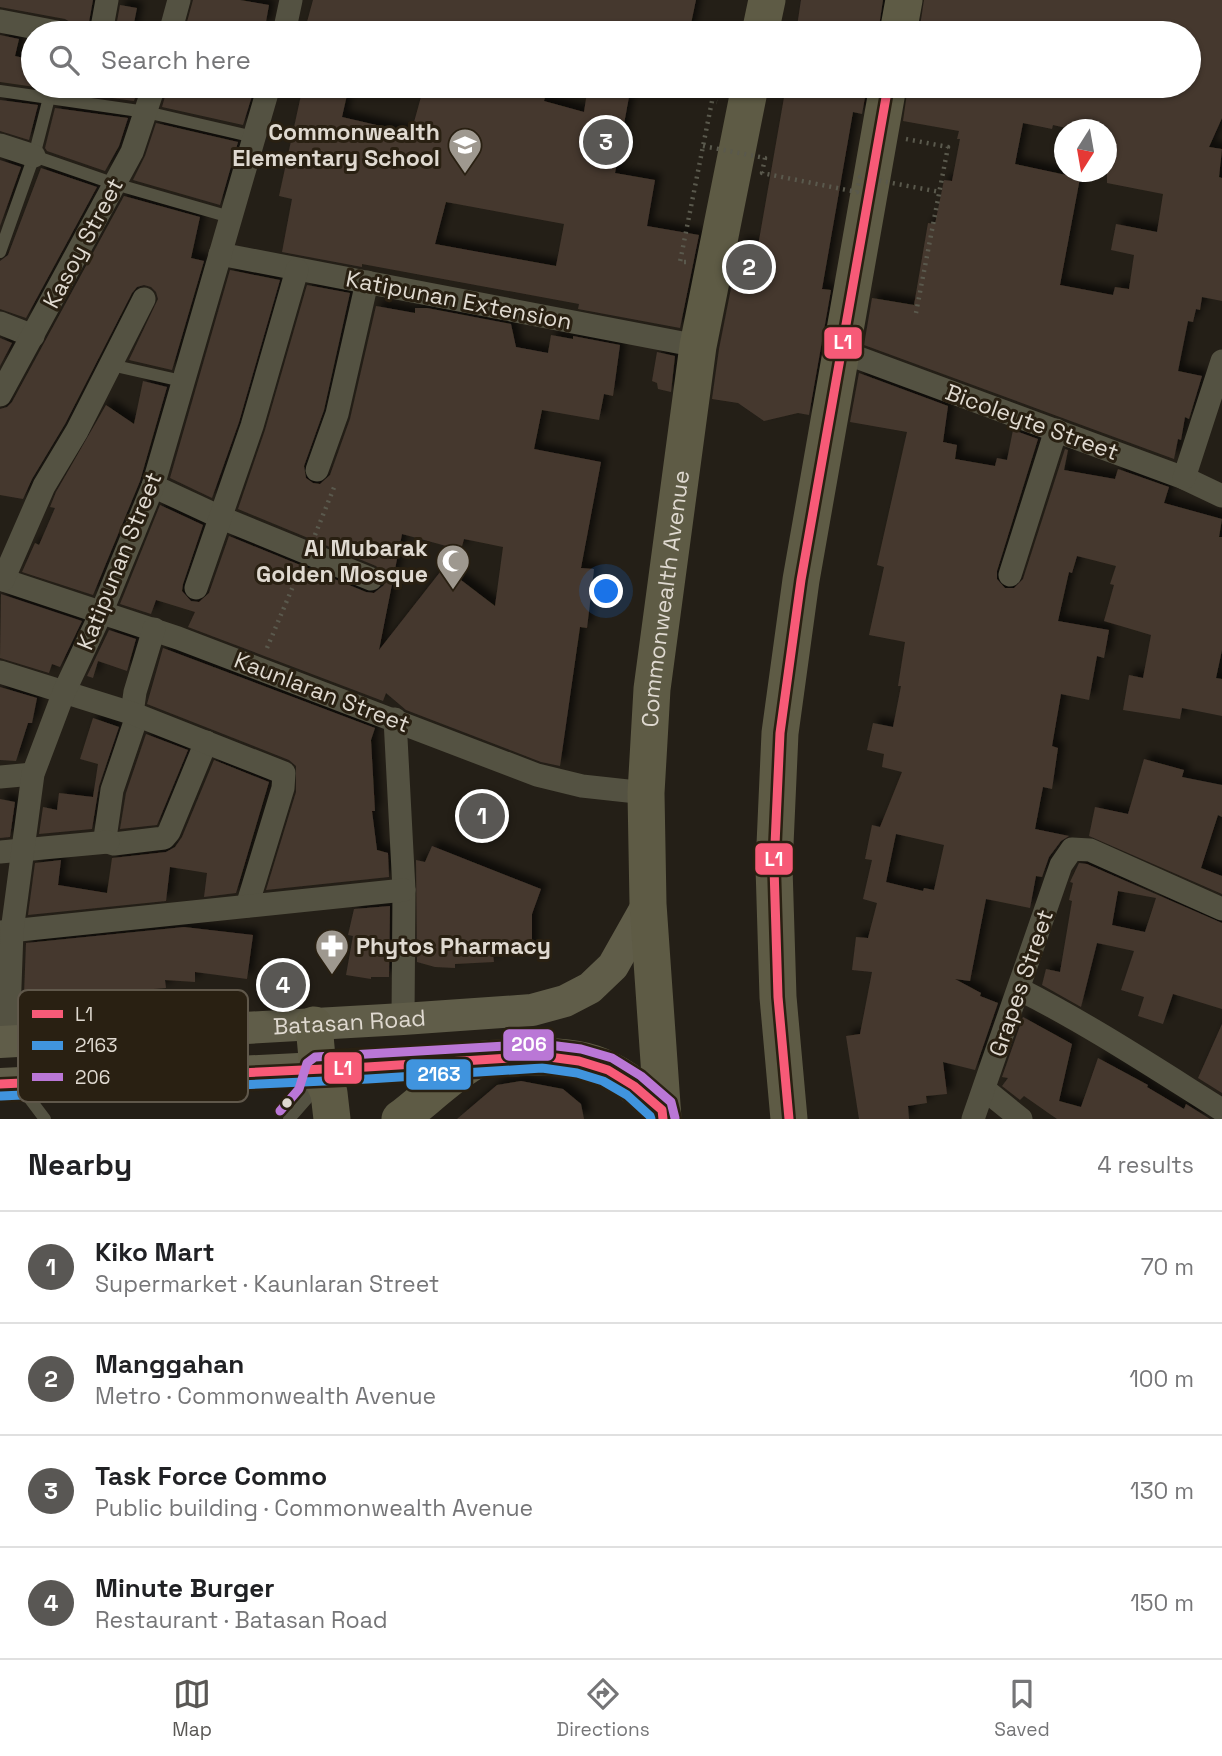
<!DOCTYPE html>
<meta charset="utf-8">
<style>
body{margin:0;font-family:"Space Grotesk",sans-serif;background:#f6f6f6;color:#202124}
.compass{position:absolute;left:1054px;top:119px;width:63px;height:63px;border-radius:50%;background:#fff;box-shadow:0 2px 5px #0004;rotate:191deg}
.you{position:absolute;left:607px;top:592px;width:24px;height:24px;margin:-18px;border:5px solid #fff;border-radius:50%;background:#1a73e8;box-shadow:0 0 0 10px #1a73e833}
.badge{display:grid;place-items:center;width:46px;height:46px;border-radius:50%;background:#595754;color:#fff;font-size:23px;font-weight:700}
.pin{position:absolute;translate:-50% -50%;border:4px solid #fff;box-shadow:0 2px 7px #0006}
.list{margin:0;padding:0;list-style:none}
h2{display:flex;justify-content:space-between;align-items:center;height:91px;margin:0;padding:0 28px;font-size:30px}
h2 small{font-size:23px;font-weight:400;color:#757577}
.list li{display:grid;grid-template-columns:46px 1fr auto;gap:21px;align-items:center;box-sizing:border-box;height:112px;padding:0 28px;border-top:2px solid #e0e0e0}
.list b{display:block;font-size:26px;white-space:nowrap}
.list p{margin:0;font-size:23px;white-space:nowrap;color:#757577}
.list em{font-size:23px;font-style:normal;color:#757577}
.icon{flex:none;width:38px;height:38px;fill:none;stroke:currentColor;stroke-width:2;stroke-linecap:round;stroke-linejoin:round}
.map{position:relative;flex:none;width:1222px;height:1119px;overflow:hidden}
.search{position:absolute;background:#fff;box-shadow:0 2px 5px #0004;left:21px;right:21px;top:21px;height:77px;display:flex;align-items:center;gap:18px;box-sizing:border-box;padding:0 24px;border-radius:38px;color:#757577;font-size:26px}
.sheet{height:539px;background:#fff}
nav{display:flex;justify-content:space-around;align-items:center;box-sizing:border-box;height:98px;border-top:2px solid #e0e0e0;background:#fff;font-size:19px;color:#757577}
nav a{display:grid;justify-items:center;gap:4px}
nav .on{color:#595754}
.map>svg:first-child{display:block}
.building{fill:#45382e;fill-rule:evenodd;filter:url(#shadow)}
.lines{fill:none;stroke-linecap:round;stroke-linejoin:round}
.path{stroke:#5a594d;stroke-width:4.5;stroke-dasharray:2 5;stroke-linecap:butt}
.lane{stroke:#545242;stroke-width:12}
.street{stroke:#545242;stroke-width:23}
.secondary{stroke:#605d49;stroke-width:32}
.primary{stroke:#5e5b45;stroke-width:37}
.path-bridge{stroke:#5a594d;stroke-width:4.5;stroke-dasharray:2 5;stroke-linecap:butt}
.bus-1-casing{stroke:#292012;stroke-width:14}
.bus-2-casing{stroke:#292012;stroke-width:14}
.bus-3-casing{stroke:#292012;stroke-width:14}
.bus-1{stroke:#f75a77;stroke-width:9}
.bus-2{stroke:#4094de;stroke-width:9}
.bus-3{stroke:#ba77d6;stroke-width:9}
.bus-dot{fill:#dfd9d0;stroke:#292012;stroke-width:2.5}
.labels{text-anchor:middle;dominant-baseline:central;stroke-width:6;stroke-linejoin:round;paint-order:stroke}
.poi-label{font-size:23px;font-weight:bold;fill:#dfd9d0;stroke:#292012;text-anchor:end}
.street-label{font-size:23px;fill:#dfd9d0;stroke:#292012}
.key{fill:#292012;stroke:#60584b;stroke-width:2}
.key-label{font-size:19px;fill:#dfd9d0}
.line-badge{stroke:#292012;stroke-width:2.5}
.badge-label{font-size:19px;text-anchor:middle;font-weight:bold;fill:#fff}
</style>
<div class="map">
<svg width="1222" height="1119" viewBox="0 0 1222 1119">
<defs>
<filter id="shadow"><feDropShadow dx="6" dy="-6" stdDeviation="3.5" flood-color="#0009"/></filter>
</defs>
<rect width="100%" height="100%" fill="#241f17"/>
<g class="building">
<polygon points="0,0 93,0 87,33 76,32 72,23 65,19 0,7"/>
<polygon points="193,0 240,0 269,5 265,27 245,24 243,33 184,33"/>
<polygon points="313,0 696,0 689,33 640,33 590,23 588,33 304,33"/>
<polygon points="801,0 883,0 878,33 796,33"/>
<path d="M924,0H1222V118L1209,147L1222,149L1219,177L1222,178V301L1202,297L1200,310L1196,309L1193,322L1188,321L1178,371L1202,376L1189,419L1185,417L1181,440L1178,439L1174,459L864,345L872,298L914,305L928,223L935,224L944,180L952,181L960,139H957L959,131L903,121L908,86H1189V33H919ZM1023,123L1052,129L1053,125L1075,130H1107V183L1163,194L1157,232L1116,224L1111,250L1134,255L1129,289L1115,287L1113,295L1060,285L1080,178L1015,164Z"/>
<polygon points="120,5 137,8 132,33 115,33"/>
<polygon points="0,35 19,39 15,56 33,60 33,86 43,86 42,88 0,82"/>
<polygon points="61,86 139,86 134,101 60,91"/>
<polygon points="168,86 255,86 243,125 162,107"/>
<path d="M303,86H349L342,117L411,133L424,86H548L544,101L584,112L588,86H631L615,173L655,180L647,226L699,235L680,328L578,309L579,304L362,264V267L282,252L292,199L279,196ZM446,202L564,224L556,266L435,244Z"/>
<polygon points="786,86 867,86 862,114 853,112 822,289 831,290 809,415 798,413 764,421 738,403 712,399 719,349 740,243 758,246"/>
<polygon points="0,100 38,105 29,140 0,131"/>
<polygon points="55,108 128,118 119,146 105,171 47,151 45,148"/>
<polygon points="156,123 238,142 220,205 133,180 145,156"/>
<polygon points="0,160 21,167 0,226"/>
<polygon points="41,168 97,187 26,318 0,309 0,261 8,255"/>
<polygon points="124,196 200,217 191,258 204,261 172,370 129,360 158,299 156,292 151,287 144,285 137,287 132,293 65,424 32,479 23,499 0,495 0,409 7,407 12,402"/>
<polygon points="230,270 280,280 239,422 212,498 170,478"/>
<path d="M307,285L350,293L324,410L304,466L306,478L313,483L320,484L330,475L350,419L376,306L415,313V308H427L511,324L516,347L548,353L551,335L573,339V336L620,345L613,396L604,394L599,420L542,410L534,449L601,462L581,568L594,569L587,628L580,627L560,766L541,762L406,710L386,693L383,701L188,627L195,612L156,600L151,614L120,604L160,505L203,525L183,584L182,591L191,601L199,602L209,593L229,536L366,592L374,593L384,585L385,576L376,566L238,509L265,430ZM402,534L461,550L464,539L503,547L495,606L444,567L379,650Z"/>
<polygon points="0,338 12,343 0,366"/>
<polygon points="657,352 675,356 671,392 658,389 657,383 652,381"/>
<path d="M859,373L948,406L943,442L957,445L955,459L995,466L997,458L1007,460L1013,430L1038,439L997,571V579L1005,588H1014L1023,579L1065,449L1068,450L1064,470L1115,479L1118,469L1169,487L1164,503L1222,519L1219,537H1222V650L1216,678L1222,679V716L1182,708L1180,719L1123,710L1129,675L1143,678L1151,635L1104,621L1114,585L1110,584L1116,566L1077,556L1072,573L1069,572L1058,621L1109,630L1104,658L1097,656L1089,700L1061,694L1052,746L1058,748L1052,789L1043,787L1035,829L1069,836L1061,841L1049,857L1042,877L1036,876L1030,908L986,899L970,981L955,979L981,993L980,996L998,1003L975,1070L943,1062L947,1094L926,1096L927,1103L908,1106L909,1119H859L846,1036L860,1034L872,972L852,970L856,937L868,938L877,903L863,899L872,860L865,859L872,825L880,827L902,772L882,767L884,754L867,750L873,723L893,727L901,686H898L905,642L869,635L884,567L877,565L907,432L850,422ZM896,834L944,845L934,890L924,888L923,891L886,882Z"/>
<polygon points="143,381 167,387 140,481 93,595 22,572 35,543 39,545 55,508 50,507 56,492 106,405 134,424"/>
<polygon points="1,594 82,621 60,667 52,664 49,673 0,658"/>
<polygon points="109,630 136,639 127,671 98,661 93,678 87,676"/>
<polygon points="163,648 375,728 371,740 375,811 372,811 377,850 388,853 389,877 266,890 296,792 296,766 289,760 147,704"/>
<polygon points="0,687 37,698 32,723 28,723 16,761 0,760"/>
<polygon points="93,718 119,727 99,786 92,829 39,834 43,807 57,810 59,793 93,797 98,764 80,759"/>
<polygon points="146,734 188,750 157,825 120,829 126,793"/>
<polygon points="1144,759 1184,770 1182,777 1222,785 1222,817 1218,815 1201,868 1222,876 1222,894 1089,836 1095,807 1128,814"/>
<polygon points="214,760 269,782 236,893 204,897 207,873 170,867 166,901 28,915 35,863 61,860 58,885 107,893 112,858 166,852 175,847 182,837"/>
<polygon points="0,799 15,802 10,837 0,838"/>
<polygon points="432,846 541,889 532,914 532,953 493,954 494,962 455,964 455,968 435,967 417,962 416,860 425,862"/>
<path d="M1079,863L1087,864L1222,923V1009L1173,994L1163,1024L1138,1016L1144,997L1121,990L1134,951L1097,943L1081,1007L1042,985L1046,969L1060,972L1072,901L1069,900L1073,883L1070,882ZM1118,891L1156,898L1145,932L1112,925Z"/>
<polygon points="390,906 389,977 371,977 371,979 346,975 353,936 348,935 354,909"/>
<polygon points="184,927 253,935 247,979 195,972 195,982 165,980 166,988 104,993 24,994 26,943"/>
<polygon points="1023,1017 1072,1044 1059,1101 1081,1107 1098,1058 1148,1085 1147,1087 1184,1109 1186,1104 1210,1119 1057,1119 1024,1096 1020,1100 1002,1086 1008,1078 1002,1077"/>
<polygon points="1222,1024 1222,1093 1198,1078"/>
<polygon points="521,1081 563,1089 581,1104 584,1119 457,1119 497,1085"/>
</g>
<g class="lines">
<g class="path">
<polyline points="906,139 948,147 916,313"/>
<polyline points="686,262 680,262 712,101 717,102"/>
<polyline points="315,535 335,485"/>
<polyline points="267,648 299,572"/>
</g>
<g class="lane">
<polyline points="0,91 146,112 254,137"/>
<polyline points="34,156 115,184 230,217"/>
<polyline points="0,252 34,156 52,86"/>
<polyline points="111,365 182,381"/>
<polyline points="20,1086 45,1119"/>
<polyline points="289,1119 310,1095 315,1079"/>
</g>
<g class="street">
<polyline points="0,21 62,33"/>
<polyline points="101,33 107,0"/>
<polyline points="170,33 179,0"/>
<polyline points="284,33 291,0"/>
<polyline points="0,145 34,156"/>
<polyline points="220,254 698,346"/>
<polyline points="0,323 33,336"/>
<polyline points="840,351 1184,478 1222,496"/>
<polyline points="0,395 132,152 154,86"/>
<polyline points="317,470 337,414 367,282"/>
<polyline points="1184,478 1222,361"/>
<polyline points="153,486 222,518 371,579"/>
<polyline points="1010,575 1056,430"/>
<polyline points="0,579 178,638 537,775 582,786 646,793"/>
<polyline points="3,580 44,486 77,431 144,299"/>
<polyline points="196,588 252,426 297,270"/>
<polyline points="154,629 135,692 133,706 135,722 112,790 105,838 108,842 114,844 164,838 169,832 206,742"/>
<polyline points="0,672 134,714 284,773 283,788 247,906"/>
<polyline points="395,719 404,890 403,1019"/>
<polyline points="0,777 33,774"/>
<polyline points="0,852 108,842"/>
<polyline points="0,932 404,890"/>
<path d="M1019,989C1090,1025 1155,1068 1222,1110"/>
<polyline points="8,1041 12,931 33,774 64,692 102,611 153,486 269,86"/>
<polyline points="984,1089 1021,1119"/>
<polyline points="973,1119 1061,865 1072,849 1090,850 1222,909"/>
</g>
<g class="secondary">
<path id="s1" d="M0,1042L403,1019L532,1010L565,1001L590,988L613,966L648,904"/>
<polyline points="0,1084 475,1060"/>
</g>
<g class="primary">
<polyline points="760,33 767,0"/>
<polyline points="898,33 904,0"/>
<polyline points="314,1025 318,1069 329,1093 332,1119"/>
<path d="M400,1119C423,1102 449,1076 473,1062C482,1057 499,1059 510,1058C582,1053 609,1060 662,1110"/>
<path id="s2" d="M663,1119L648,904L646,793L652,689L698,346L750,86"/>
<polyline points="789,1119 778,997 774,867 780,733 801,580 888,86"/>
</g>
<polyline class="path-bridge" points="703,146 765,158 762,173 857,192 860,177 940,192"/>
<g class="bus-1-casing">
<g id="bus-1">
<polyline points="0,1084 367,1067 542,1056 579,1061 608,1070 634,1086 662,1110 663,1119"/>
<polyline points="789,1119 778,997 774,867 780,733 801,580 888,86"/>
</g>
</g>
<g class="bus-2-casing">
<polyline id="bus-2" points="1,1096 368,1079 542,1068 577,1073 603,1081 627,1095 650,1116 651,1119"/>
</g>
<g class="bus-3-casing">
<polyline id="bus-3" points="280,1111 299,1089 307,1063 315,1057 541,1044 581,1049 612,1058 641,1076 671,1102 675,1118"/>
</g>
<use href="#bus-1" class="bus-1"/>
<use href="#bus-2" class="bus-2"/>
<use href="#bus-3" class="bus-3"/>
</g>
<defs>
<g id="school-pin" transform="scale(1.75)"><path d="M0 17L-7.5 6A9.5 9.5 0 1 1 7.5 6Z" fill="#9e988f" stroke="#292012"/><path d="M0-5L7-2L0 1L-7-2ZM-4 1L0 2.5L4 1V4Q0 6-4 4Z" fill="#fff"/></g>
<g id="mosque-pin" transform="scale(1.75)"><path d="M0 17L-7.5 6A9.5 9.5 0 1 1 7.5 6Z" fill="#9e988f" stroke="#292012"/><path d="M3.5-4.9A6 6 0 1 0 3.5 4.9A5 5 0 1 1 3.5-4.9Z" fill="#fff"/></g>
<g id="pharmacy-pin" transform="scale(1.75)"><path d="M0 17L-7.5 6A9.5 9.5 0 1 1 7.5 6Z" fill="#9e988f" stroke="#292012"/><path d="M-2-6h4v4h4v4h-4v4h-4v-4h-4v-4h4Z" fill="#fff"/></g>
</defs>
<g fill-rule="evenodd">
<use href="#school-pin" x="465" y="145"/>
<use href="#mosque-pin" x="453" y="561"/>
<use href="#pharmacy-pin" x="332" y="946"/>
</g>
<circle class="bus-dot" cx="287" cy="1103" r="6"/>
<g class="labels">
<g class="poi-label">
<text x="440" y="132">Commonwealth<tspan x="440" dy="26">Elementary School</tspan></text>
<text x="428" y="548">Al Mubarak<tspan x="428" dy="26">Golden Mosque</tspan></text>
<text x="356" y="946" text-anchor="start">Phytos Pharmacy</text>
</g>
<g class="street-label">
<text transform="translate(83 243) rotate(-62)">Kasoy Street</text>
<text transform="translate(459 300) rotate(11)">Katipunan Extension</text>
<text transform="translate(1032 422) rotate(20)">Bicoleyte Street</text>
<text transform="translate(119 561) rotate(-68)">Katipunan Street</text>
<text stroke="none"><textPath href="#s2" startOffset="522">Commonwealth Avenue</textPath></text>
<text transform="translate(322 692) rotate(21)">Kaunlaran Street</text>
<text transform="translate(1021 983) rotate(-71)">Grapes Street</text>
<text stroke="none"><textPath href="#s1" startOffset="350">Batasan Road</textPath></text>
</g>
</g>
<rect x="18" y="990" width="230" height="112" rx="10" class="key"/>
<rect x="32" y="1010" width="31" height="8" fill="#f75a77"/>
<rect x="32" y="1041" width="31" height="9" fill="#4094de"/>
<rect x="32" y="1073" width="31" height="8" fill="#ba77d6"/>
<g class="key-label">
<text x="75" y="1021">L1</text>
<text x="75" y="1052">2163</text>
<text x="75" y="1084">206</text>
</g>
<g class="line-badge">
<rect x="823" y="326" width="40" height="34" rx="7" fill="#f75a77"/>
<rect x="754" y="842" width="40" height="34" rx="7" fill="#f75a77"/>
<rect x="502" y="1028" width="53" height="34" rx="7" fill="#ba77d6"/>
<rect x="323" y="1051" width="40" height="34" rx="7" fill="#f75a77"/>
<rect x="405" y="1058" width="67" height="33" rx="7" fill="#4094de"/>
</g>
<g class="badge-label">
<text x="843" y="349">L1</text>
<text x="774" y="866">L1</text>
<text x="529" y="1051">206</text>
<text x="343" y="1075">L1</text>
<text x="439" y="1081">2163</text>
</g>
</svg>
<svg class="compass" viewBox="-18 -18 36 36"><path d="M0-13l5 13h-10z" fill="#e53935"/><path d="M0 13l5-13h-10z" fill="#757577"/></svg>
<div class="you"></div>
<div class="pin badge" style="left:482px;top:816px">1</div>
<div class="pin badge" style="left:749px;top:267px">2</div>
<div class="pin badge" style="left:606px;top:142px">3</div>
<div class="pin badge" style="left:283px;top:985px">4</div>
<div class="search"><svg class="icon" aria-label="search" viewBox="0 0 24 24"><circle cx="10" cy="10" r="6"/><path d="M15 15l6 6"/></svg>Search here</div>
</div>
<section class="sheet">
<h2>Nearby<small>4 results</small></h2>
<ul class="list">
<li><span class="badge">1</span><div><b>Kiko Mart</b><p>Supermarket · Kaunlaran Street</p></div><em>70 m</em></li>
<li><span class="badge">2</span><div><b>Manggahan</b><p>Metro · Commonwealth Avenue</p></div><em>100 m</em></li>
<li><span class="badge">3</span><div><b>Task Force Commo</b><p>Public building · Commonwealth Avenue</p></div><em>130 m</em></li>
<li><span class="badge">4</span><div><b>Minute Burger</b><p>Restaurant · Batasan Road</p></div><em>150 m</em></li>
</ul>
</section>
<nav>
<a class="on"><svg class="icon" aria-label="map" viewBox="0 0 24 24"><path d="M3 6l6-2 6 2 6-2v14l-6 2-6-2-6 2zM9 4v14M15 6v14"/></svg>Map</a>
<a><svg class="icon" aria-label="directions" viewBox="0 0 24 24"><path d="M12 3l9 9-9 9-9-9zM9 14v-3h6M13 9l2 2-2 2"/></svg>Directions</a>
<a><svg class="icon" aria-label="saved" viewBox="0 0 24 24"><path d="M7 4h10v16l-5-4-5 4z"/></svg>Saved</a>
</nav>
